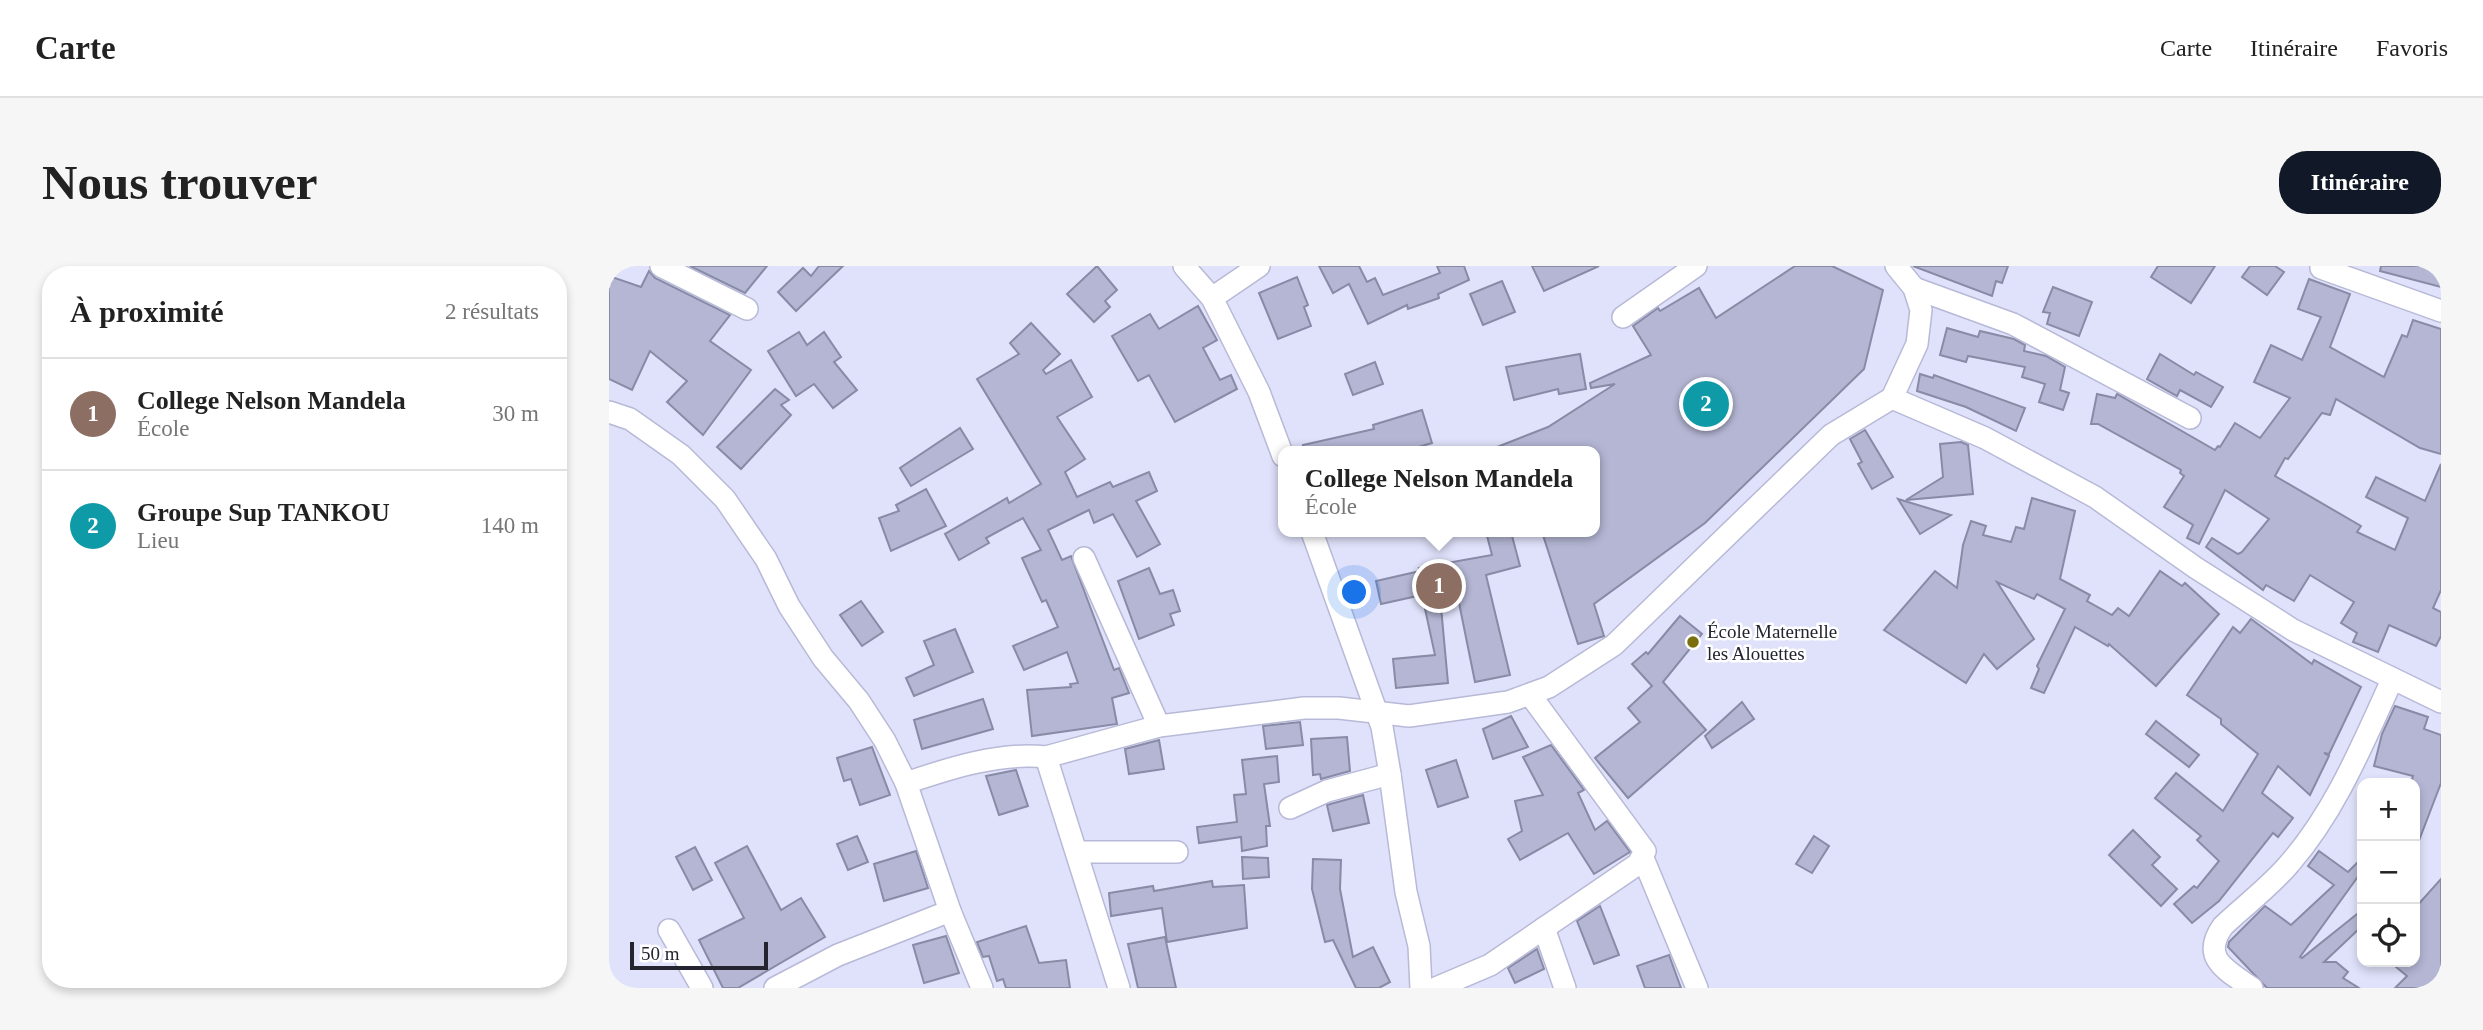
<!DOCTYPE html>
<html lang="fr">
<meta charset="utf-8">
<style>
body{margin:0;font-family:"Times New Roman",serif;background:#f6f6f6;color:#222}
.controls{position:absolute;right:21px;bottom:21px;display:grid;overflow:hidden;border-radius:14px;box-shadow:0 4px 10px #0003}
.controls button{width:63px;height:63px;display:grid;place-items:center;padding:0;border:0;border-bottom:2px solid #e0e0e0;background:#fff;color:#222;font:35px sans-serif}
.scale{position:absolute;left:21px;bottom:18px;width:138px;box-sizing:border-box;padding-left:7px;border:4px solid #23242f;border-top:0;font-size:19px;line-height:24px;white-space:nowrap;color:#23242f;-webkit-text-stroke:5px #fff;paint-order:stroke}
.you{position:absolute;left:746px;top:327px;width:24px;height:24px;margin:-18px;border:5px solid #fff;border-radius:50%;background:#1a73e8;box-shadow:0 0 0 10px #1a73e833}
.badge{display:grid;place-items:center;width:46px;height:46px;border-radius:50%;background:#111827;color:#fff;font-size:23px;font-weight:700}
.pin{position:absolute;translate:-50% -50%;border:4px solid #fff;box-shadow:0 2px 7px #0006}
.popup{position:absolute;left:669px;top:180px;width:322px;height:91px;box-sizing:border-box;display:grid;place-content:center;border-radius:14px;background:#fff;filter:drop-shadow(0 2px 5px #0005);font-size:23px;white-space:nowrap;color:#767676}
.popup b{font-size:26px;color:#222}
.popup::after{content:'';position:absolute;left:50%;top:100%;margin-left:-14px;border:14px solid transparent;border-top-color:#fff}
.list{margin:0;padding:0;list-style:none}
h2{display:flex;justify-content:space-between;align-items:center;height:91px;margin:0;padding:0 28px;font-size:30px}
h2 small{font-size:23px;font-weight:400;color:#767676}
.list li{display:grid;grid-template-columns:46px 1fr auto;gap:21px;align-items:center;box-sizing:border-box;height:112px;padding:0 28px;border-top:2px solid #e0e0e0}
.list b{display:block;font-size:26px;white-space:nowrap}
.list p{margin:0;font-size:23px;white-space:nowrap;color:#767676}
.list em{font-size:23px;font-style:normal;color:#767676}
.icon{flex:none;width:38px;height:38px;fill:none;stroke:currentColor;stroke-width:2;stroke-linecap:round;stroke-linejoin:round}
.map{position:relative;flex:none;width:1832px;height:722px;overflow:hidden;border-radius:28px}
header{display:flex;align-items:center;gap:42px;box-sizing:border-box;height:98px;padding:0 35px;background:#fff;border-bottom:2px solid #e0e0e0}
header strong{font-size:33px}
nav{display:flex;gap:38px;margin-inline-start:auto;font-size:24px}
.intro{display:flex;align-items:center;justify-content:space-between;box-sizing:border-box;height:168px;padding:0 42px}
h1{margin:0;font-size:49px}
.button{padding:18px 32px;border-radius:28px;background:#111827;color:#fff;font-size:24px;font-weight:700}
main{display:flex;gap:42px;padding:0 42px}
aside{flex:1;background:#fff;border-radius:28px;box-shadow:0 4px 10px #0003}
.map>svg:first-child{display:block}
.building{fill:#b4b6d4;stroke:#888aa6;stroke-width:2}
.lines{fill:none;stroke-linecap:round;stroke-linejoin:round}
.minor-casing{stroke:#b7b9d7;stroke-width:24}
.minor{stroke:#fff;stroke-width:21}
.poi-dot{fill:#7a6f0e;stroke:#fff;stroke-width:2.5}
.labels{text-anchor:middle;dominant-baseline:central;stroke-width:5;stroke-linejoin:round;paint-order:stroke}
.poi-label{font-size:19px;fill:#23242f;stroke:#fff;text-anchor:start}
</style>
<header>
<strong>Carte</strong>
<nav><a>Carte</a><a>Itinéraire</a><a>Favoris</a></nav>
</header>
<div class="intro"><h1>Nous trouver</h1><a class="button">Itinéraire</a></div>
<main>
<aside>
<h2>À proximité<small>2 résultats</small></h2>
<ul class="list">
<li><span class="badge" style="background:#8d6e63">1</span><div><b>College Nelson Mandela</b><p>École</p></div><em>30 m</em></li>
<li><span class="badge" style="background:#0f9aa8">2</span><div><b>Groupe Sup TANKOU</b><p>Lieu</p></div><em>140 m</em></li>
</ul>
</aside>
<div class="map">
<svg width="1832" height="722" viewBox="0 0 1832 722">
<rect width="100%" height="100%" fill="#e0e2fb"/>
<g class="building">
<polygon points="81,0 158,0 136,27"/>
<polygon points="210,0 234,0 187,45 169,26 194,2 202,10"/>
<polygon points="488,0 508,24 496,35 501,41 485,56 458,28"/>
<polygon points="710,0 750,0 758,16 766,12 774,29 831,7 828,0 855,0 860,14 829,28 830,32 799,43 798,39 759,58 740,18 724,27"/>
<polygon points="923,0 990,0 935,25"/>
<polygon points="1186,0 1223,0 1274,24 1255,103 1096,257 985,338 995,370 969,378 933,266 986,266 986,185 878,185 939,161 1006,118 982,122 981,117 1042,89 1024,60 1049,42 1051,45 1090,22 1107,52"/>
<polygon points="1304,0 1399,0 1393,17 1387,15 1383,30"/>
<polygon points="1549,0 1606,0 1582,37 1542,11"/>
<polygon points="1641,0 1666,0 1675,6 1658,29 1633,11"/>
<polygon points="1772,0 1832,0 1832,21 1771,5"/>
<polygon points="40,5 46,12 121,49 101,75 142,104 94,169 58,136 78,115 41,85 23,124 0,113 0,10 32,21"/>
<polygon points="688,11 699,39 695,41 702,60 669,73 650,27"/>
<polygon points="1700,13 1741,28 1721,81 1775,111 1793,69 1798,71 1804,54 1832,63 1832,188 1811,182 1727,133 1721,149 1713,147 1679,193 1676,192 1666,210 1752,260 1748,266 1786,284 1799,252 1757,231 1767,211 1816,235 1832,198 1832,324 1824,342 1832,346 1832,370 1827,380 1780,359 1769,386 1744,376 1748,367 1732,357 1745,336 1701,309 1685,335 1657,319 1654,324 1597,281 1603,272 1629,288 1633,286 1660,253 1616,224 1590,278 1578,272 1584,259 1555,241 1575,210 1571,207 1572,204 1489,158 1482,158 1488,128 1506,132 1508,128 1606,184 1609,180 1611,181 1626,157 1651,172 1681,132 1645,116 1662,79 1693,94 1712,51 1689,43"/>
<polygon points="893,15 906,46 874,59 861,28"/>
<polygon points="1444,21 1483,36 1470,70 1438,58 1441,47 1434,46"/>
<polygon points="589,40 608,74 594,82 611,114 622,109 628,123 566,156 540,109 529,115 503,70 541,48 550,63"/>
<polygon points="422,57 451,88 434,104 437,108 462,94 483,131 448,151 476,193 456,206 468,231 501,216 504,221 540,206 548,225 527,235 551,278 528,291 504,248 485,257 480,244 439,264 453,294 462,290 505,404 510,402 520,427 503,432 508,458 423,470 418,424 462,421 461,418 469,417 458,386 415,404 404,380 449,361 437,334 433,336 413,292 432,284 414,252 377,272 380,277 350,294 336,268 398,232 400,237 432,218 368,113 410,88 401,77"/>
<polygon points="1338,62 1369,71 1371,65 1405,73 1416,79 1415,85 1437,90 1456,101 1451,124 1460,127 1454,144 1430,136 1436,118 1413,111 1416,101 1359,90 1357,96 1331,89"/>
<polygon points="190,66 198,79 215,66 232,91 225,96 248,124 224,142 205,118 187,130 159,85"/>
<polygon points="971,88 977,123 950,128 949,123 905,134 897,101"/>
<polygon points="1551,88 1585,109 1587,106 1614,121 1602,141 1571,124 1568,130 1538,113"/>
<polygon points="766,96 774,118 744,129 736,108"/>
<polygon points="1311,108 1324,112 1325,109 1416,142 1407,165 1357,141 1308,125"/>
<polygon points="166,123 180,134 172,139 182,149 132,203 108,181"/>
<polygon points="813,144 823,177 796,185 695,185 694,179 765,163 764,159"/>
<polygon points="351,162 364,183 302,220 291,202"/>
<polygon points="1256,164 1284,211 1263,223 1249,198 1253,196 1241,173"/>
<polygon points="1352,176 1359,179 1364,228 1297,234 1334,211 1331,178"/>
<polygon points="317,223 337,260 282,285 270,252 290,245 287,239"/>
<polygon points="1423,232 1466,245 1451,313 1481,329 1478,335 1503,349 1509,342 1520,350 1551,305 1573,320 1576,317 1610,348 1547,420 1500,378 1499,380 1466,361 1435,427 1422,422 1430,403 1428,400 1456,343 1428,328 1425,333 1388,316 1425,373 1388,403 1375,388 1357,417 1275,364 1326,305 1348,322 1354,279 1362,255 1377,260 1374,269 1402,276 1407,261 1415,263"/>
<polygon points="1289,233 1342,249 1311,268"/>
<polygon points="877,266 902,266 911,300 877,309 901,409 866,416 848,327 831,330 839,417 787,422 784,393 826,389 813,329 772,338 767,315 811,305 810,302 883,289"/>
<polygon points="540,302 551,328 564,324 571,345 561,348 565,359 530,373 509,315"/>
<polygon points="252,335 274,366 253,380 231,349"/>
<polygon points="1071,350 1093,368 1054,416 1097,464 1019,532 986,492 1031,456 1019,442 1043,420 1023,398 1037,386 1039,388"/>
<polygon points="1642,353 1703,398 1705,394 1752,421 1720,488 1715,487 1720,490 1701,529 1669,500 1653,527 1684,552 1669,571 1664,567 1610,635 1583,657 1565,638 1585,620 1588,622 1610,595 1588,574 1592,570 1546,532 1567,507 1614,545 1649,488 1612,458 1612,453 1578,429 1624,361 1631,367"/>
<polygon points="346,363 364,406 305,430 297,412 325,399 315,375"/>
<polygon points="374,433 384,463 313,483 305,454"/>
<polygon points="1133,436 1145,453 1103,482 1096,470"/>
<polygon points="1786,440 1819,451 1815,463 1832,469 1832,517 1806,585 1806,517 1802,517 1804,510 1765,500 1773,468"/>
<polygon points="902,450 919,481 884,493 874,463"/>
<polygon points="1547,455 1590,489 1580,501 1537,468"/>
<polygon points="691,456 694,479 657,483 654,460"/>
<polygon points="738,471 741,505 712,513 711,508 704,509 702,473"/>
<polygon points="550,474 555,503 520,508 516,483"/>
<polygon points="942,479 975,524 969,527 986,564 998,555 1021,586 985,608 959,567 911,594 899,573 913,565 906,535 934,529 914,491"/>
<polygon points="263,481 281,529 251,539 242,513 235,515 228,492"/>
<polygon points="668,490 670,516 655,518 661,560 657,560 658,580 633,585 632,571 590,577 588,561 628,556 625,529 637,528 633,494"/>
<polygon points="847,494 859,531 829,541 817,504"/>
<polygon points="407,504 419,540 390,549 377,510"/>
<polygon points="754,529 760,557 724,565 718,539"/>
<polygon points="1524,564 1551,591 1543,599 1568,623 1552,640 1500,589"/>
<polygon points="248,570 259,596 239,604 228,578"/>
<polygon points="1205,570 1220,580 1203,607 1187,598"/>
<polygon points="138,580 172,644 192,632 216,671 129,722 114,722 90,674 135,652 106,597"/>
<polygon points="86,581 103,614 84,624 67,591"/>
<polygon points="307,585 319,622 275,635 265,598"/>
<polygon points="1710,585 1739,606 1753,592 1753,605 1691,691 1693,692 1753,644 1753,660 1715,696 1727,696 1739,706 1734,712 1750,722 1658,722 1619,681 1620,676 1656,640 1682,659 1725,619 1699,600"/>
<polygon points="633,591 659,592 660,611 634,613"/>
<polygon points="704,593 732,594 731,623 744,691 764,681 781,716 770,722 747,722 724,674 716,676 703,623"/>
<polygon points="1832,613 1832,722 1786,722 1798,710 1781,696 1806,696 1806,642"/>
<polygon points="603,615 604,621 635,619 638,662 558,676 553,642 502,650 500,627 544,620 545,625"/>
<polygon points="991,640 1010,689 985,698 968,655"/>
<polygon points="417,660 430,697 457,694 461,722 397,722 394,713 388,715 380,690 374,691 368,676"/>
<polygon points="337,670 350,707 315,717 304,679"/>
<polygon points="556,671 567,722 529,722 519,678"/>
<polygon points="928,683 935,703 906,717 899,702"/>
<polygon points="1060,689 1072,722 1036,722 1028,700"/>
</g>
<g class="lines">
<g class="minor-casing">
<g id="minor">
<polyline points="52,0 138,43"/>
<polyline points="575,0 603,32 650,126 674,190"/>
<polyline points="1712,2 1832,45"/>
<polyline points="1305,22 1404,58 1581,152"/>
<polyline points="603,32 650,0"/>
<polyline points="1014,51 1087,0"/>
<polyline points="1283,132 1376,172 1486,231 1587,302 1684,364 1832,436"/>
<polyline points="0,146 21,153 72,189 116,233 157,293 180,340 214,392 250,435 276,475 297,517 341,645 373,722"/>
<polyline points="475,292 550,460"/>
<polyline points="437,491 510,722"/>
<polyline points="781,508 797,626 810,680 812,722"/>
<path d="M297,517C341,502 391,486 437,491L550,460L695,442H730L800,450L899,436L940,421L1005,379L1222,169L1283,132L1308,78L1312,44L1305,22L1287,0"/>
<polyline points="681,542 718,525 781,508 773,461 703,266"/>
<polyline points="469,586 568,586"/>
<polyline points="1034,592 1088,722"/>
<polyline points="935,662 956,722"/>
<polyline points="60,664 93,722"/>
<polyline points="166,722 229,689 341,645"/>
<polyline points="827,722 881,699 1029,598 1036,585 922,430"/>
<path d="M1643,722C1617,704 1591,692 1614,660C1636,639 1662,620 1681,597C1727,544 1754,477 1783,414"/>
</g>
</g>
<use href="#minor" class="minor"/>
</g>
<circle class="poi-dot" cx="1084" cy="376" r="7"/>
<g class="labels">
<g class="poi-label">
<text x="1098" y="365">École Maternelle<tspan x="1098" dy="22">les Alouettes</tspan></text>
</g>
</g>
</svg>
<div class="controls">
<button>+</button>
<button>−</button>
<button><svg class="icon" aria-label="locate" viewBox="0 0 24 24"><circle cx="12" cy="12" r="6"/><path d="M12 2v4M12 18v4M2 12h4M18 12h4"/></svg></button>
</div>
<div class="scale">50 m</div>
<div class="you"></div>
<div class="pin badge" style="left:830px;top:320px;background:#8d6e63">1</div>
<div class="popup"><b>College Nelson Mandela</b>École</div>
<div class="pin badge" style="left:1097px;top:138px;background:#0f9aa8">2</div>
</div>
</main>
